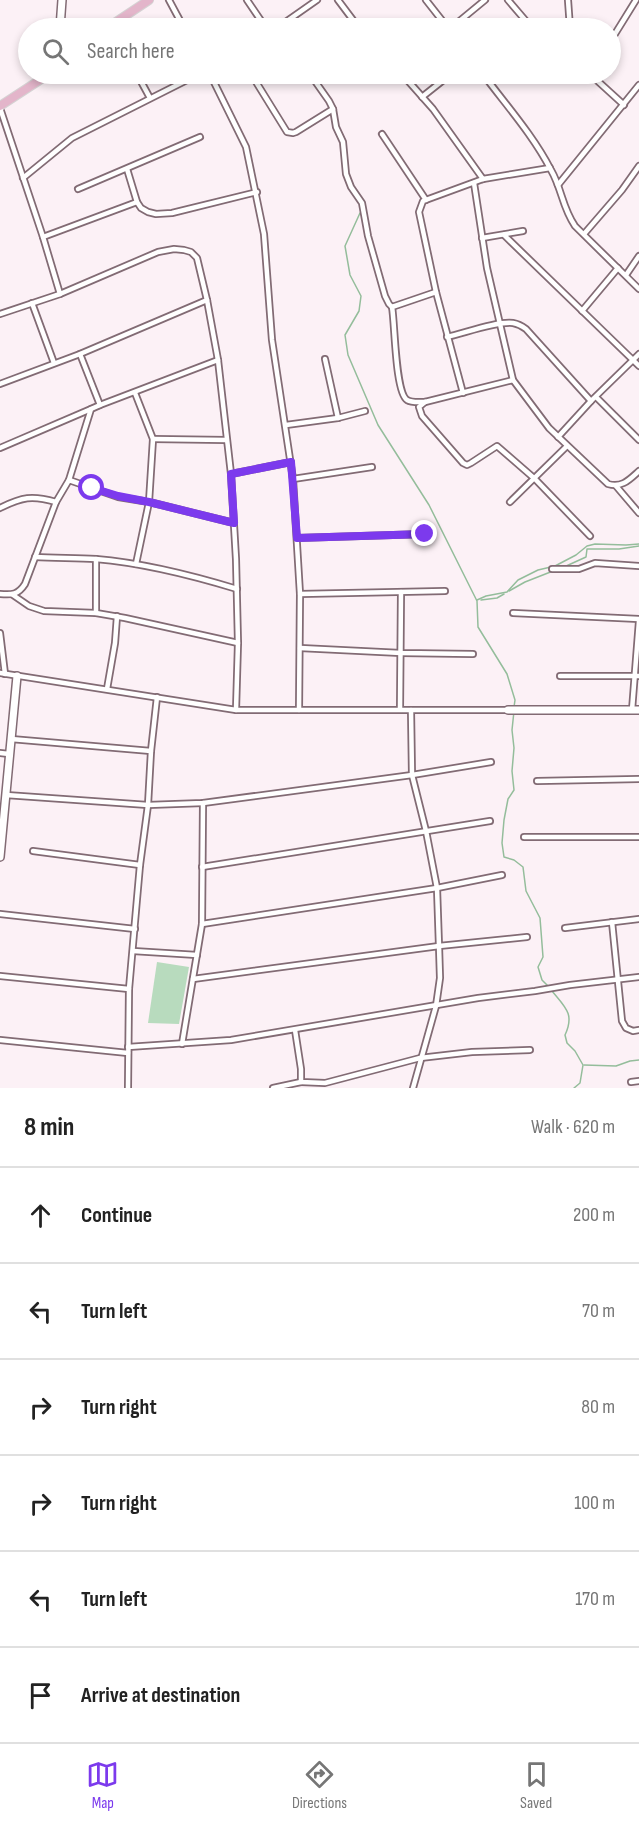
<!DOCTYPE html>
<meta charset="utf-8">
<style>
body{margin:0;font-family:"Sofia Sans Condensed",sans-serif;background:#f2f2f2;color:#222}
.stop{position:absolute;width:18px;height:18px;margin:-14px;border:4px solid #7c3aed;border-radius:50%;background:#fff}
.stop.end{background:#7c3aed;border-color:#fff;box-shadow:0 2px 6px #0008}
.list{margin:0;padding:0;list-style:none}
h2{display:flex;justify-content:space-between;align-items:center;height:78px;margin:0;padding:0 24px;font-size:26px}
h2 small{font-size:20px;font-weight:400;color:#767676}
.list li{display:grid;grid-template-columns:39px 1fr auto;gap:18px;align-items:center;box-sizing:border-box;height:96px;padding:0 24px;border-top:2px solid #e0e0e0}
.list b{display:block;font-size:22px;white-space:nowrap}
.list em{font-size:20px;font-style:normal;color:#767676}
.icon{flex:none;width:33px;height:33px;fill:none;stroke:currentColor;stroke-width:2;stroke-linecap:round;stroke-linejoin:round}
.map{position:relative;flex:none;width:639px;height:1088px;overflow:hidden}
.search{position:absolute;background:#fff;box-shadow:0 3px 9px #0003;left:18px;right:18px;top:18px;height:66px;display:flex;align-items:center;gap:15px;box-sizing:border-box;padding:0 21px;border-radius:33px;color:#767676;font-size:22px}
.sheet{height:654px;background:#fff}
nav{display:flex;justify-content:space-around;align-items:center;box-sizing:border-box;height:84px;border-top:2px solid #e0e0e0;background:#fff;font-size:16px;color:#767676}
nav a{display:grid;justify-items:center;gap:3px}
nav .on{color:#7c3aed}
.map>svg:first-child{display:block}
.green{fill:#b8dbbe}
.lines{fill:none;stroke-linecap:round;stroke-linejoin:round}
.stream{stroke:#94bd9b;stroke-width:1.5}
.street-casing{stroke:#826b74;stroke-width:8}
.secondary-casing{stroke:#826b74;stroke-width:10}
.primary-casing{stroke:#d5d2d3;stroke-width:10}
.street{stroke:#fff;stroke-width:4.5}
.secondary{stroke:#fff;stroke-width:7}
.primary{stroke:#e3b5ca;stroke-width:8}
.route{stroke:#7c3aed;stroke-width:8}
</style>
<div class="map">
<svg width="639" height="1088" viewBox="0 0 639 1088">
<rect width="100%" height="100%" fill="#fcf1f6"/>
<polygon class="green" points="157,962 189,967 179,1024 148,1023"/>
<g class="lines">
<g class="stream">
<polyline points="360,213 345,246 350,275 361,296 359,311 345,335 348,355 378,425 429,505 477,601 478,627 507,674 515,700 514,707"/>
<polyline points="564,567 586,557 587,549 619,549 639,546"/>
<polyline points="509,591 525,582 553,571"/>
<polyline points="477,600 486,596 507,592 518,580 538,570 555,566 576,555 587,546 595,544 626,545 639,544"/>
<polyline points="481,600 497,598 504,594"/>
<polyline points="514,711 512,730 514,748 512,771 514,790 508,799 504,820 502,843 504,857 514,860 523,867 526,891 540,918 543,957 538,967 542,980 549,987"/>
<path d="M552,991C565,1007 575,1014 565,1035L567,1043L575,1051L583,1065L580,1083L574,1088"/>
<polyline points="584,1065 616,1066 630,1061 639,1060"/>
</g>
<g class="street-casing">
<g id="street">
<polyline points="169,0 184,28"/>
<polyline points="247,0 266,28"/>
<polyline points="338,0 359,28"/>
<polyline points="426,0 448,28"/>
<polyline points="508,0 532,28"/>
<polyline points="568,0 570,28"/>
<polyline points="277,28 317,0"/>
<polyline points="451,28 485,0"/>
<polyline points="610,42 636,0"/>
<polyline points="137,74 150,98"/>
<polyline points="210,74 246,147 264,234 272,340 293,479 300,594 299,710"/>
<polyline points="310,74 329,101 333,109 336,127 343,142 346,174 351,187 362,203 368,236 385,296 389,304 392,307"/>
<polyline points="402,74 433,109 483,179"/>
<path d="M483,74C506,105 533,135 551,170C562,189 562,207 575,226L639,289"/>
<polyline points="590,74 624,105"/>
<polyline points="253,77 287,132 293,133 296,132 333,109"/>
<polyline points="422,97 451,74"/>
<polyline points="0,108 43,237 60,294"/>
<polyline points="382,134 426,200"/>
<polyline points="127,169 137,202 141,208 148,212 156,214 172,213 257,192"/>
<polyline points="23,178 72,138 199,74"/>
<path d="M474,183L487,268L513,380L549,428L608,484C622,488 629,480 639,471"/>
<polyline points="558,185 639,85"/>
<polyline points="78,189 200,137"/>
<polyline points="584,234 622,190 639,166"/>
<polyline points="504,235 639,366"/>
<polyline points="43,237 137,202"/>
<polyline points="482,238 523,231"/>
<polyline points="626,275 639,256"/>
<path d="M436,292L392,307C395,323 395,392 407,400C412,403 419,402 425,402L513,380"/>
<polyline points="32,303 54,363"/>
<polyline points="582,311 618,268"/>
<polyline points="0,314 60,294 158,252 174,249 184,250 191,252 197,258 207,300 218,360 231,474 236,559 238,643 236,710"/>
<path d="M447,337C465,333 497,321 513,323C519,324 522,326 526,329L591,401"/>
<polyline points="80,354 100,405"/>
<polyline points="325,359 338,418"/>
<polyline points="0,384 80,354 207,300"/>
<polyline points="135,393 153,439 149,502 136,564"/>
<polyline points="463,393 436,292 419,212 423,201 483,179 550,168"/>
<polyline points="596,397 639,440"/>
<polyline points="425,402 419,407 422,416 463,463 467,465 471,463 497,446 535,479 590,536"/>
<polyline points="286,425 338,418 365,411"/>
<polyline points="558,437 591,401 639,354"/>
<polyline points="153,439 226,440"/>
<polyline points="0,448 91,409"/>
<polyline points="231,474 291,462"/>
<polyline points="293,479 372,467"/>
<polyline points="69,480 118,497 149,502 234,523"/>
<polyline points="616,486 639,513"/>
<polyline points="510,502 567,446"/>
<path d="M0,508C22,497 32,495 56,502"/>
<polyline points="297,538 425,534"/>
<path d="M35,557C55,558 75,558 96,559C144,563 191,575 237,589"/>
<polyline points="552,569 579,569 595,563 639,566"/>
<path d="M0,594C12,595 18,595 25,584L56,502L69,480L91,409L100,405L218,360"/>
<polyline points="300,594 445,591"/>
<polyline points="13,595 29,606 44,611 96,613 125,618 238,643"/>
<polyline points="96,613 96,559"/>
<polyline points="513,613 639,619"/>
<polyline points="0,633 5,674"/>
<polyline points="300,648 401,653 473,654"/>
<polyline points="0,673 236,710 508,710"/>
<polyline points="560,676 639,676"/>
<polyline points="107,689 115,643 117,616"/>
<polyline points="400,709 401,592"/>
<polyline points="411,710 412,775 426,831 437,888 439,946 440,978 436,1006 413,1088"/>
<polyline points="632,710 639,621"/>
<polyline points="11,739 151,751"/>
<polyline points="0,753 9,754"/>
<polyline points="537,781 639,779"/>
<polyline points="6,795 148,805 203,803 412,775 491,762"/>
<polyline points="524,837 639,837"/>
<polyline points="33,851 140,865"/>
<polyline points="202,867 490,821"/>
<polyline points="0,914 135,929"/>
<polyline points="612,922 622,1021 626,1028 633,1031 639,1030"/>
<polyline points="202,924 437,888 502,875"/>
<polyline points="565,928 639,919"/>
<polyline points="133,951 197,955"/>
<polyline points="0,976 129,989"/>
<polyline points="193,979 439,946 527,937"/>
<polyline points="295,1030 301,1069 301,1082 325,1083 420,1058 472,1052 530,1050"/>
<polyline points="0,1040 128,1053"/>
<polyline points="182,1044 202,924 203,803"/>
<polyline points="128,1047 231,1040 478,998 535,991 570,985 639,977"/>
<polyline points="631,1082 639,1081"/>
<polyline points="128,1088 129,989 140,865 148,805 151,751 157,697"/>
<polyline points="273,1088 301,1082"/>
</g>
</g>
<g class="secondary-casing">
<g id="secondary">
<polyline points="60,28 62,0"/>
<polyline points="508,710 639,710"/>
<polyline points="0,857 17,676"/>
</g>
</g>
<g class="primary-casing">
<g id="primary">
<polyline points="107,28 149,0"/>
<polyline points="0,106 49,74"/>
</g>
</g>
<use href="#street" class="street"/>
<use href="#secondary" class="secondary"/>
<use href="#primary" class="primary"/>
</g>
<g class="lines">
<polyline class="route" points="92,488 118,496 149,502 234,523 231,474 291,462 297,538 425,534"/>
</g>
</svg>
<div class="stop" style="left:92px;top:488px"></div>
<div class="stop end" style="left:425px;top:534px"></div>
<div class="search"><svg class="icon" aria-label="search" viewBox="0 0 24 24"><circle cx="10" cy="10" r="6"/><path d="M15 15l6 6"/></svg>Search here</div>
</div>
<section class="sheet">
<h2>8 min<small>Walk · 620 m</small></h2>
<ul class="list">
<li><svg class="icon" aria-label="ahead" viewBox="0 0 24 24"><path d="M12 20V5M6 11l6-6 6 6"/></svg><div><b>Continue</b></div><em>200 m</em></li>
<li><svg class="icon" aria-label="left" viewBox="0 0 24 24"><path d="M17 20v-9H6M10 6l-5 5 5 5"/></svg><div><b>Turn left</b></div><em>70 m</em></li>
<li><svg class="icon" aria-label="right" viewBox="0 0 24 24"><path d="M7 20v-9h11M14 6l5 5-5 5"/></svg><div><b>Turn right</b></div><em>80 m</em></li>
<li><svg class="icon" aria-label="right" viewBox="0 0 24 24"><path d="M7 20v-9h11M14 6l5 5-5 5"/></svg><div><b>Turn right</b></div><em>100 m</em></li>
<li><svg class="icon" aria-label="left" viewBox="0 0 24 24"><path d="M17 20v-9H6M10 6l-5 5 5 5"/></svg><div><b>Turn left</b></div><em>170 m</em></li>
<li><svg class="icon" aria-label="arrive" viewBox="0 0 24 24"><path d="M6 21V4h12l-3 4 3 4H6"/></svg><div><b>Arrive at destination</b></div></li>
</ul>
</section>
<nav>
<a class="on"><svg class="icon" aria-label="map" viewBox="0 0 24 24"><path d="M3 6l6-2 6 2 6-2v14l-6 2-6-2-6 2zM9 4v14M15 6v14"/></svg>Map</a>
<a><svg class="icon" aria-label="directions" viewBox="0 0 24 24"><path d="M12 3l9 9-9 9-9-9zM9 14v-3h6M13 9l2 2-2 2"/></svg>Directions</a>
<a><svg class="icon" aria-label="saved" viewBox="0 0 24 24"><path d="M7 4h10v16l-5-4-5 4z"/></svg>Saved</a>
</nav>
